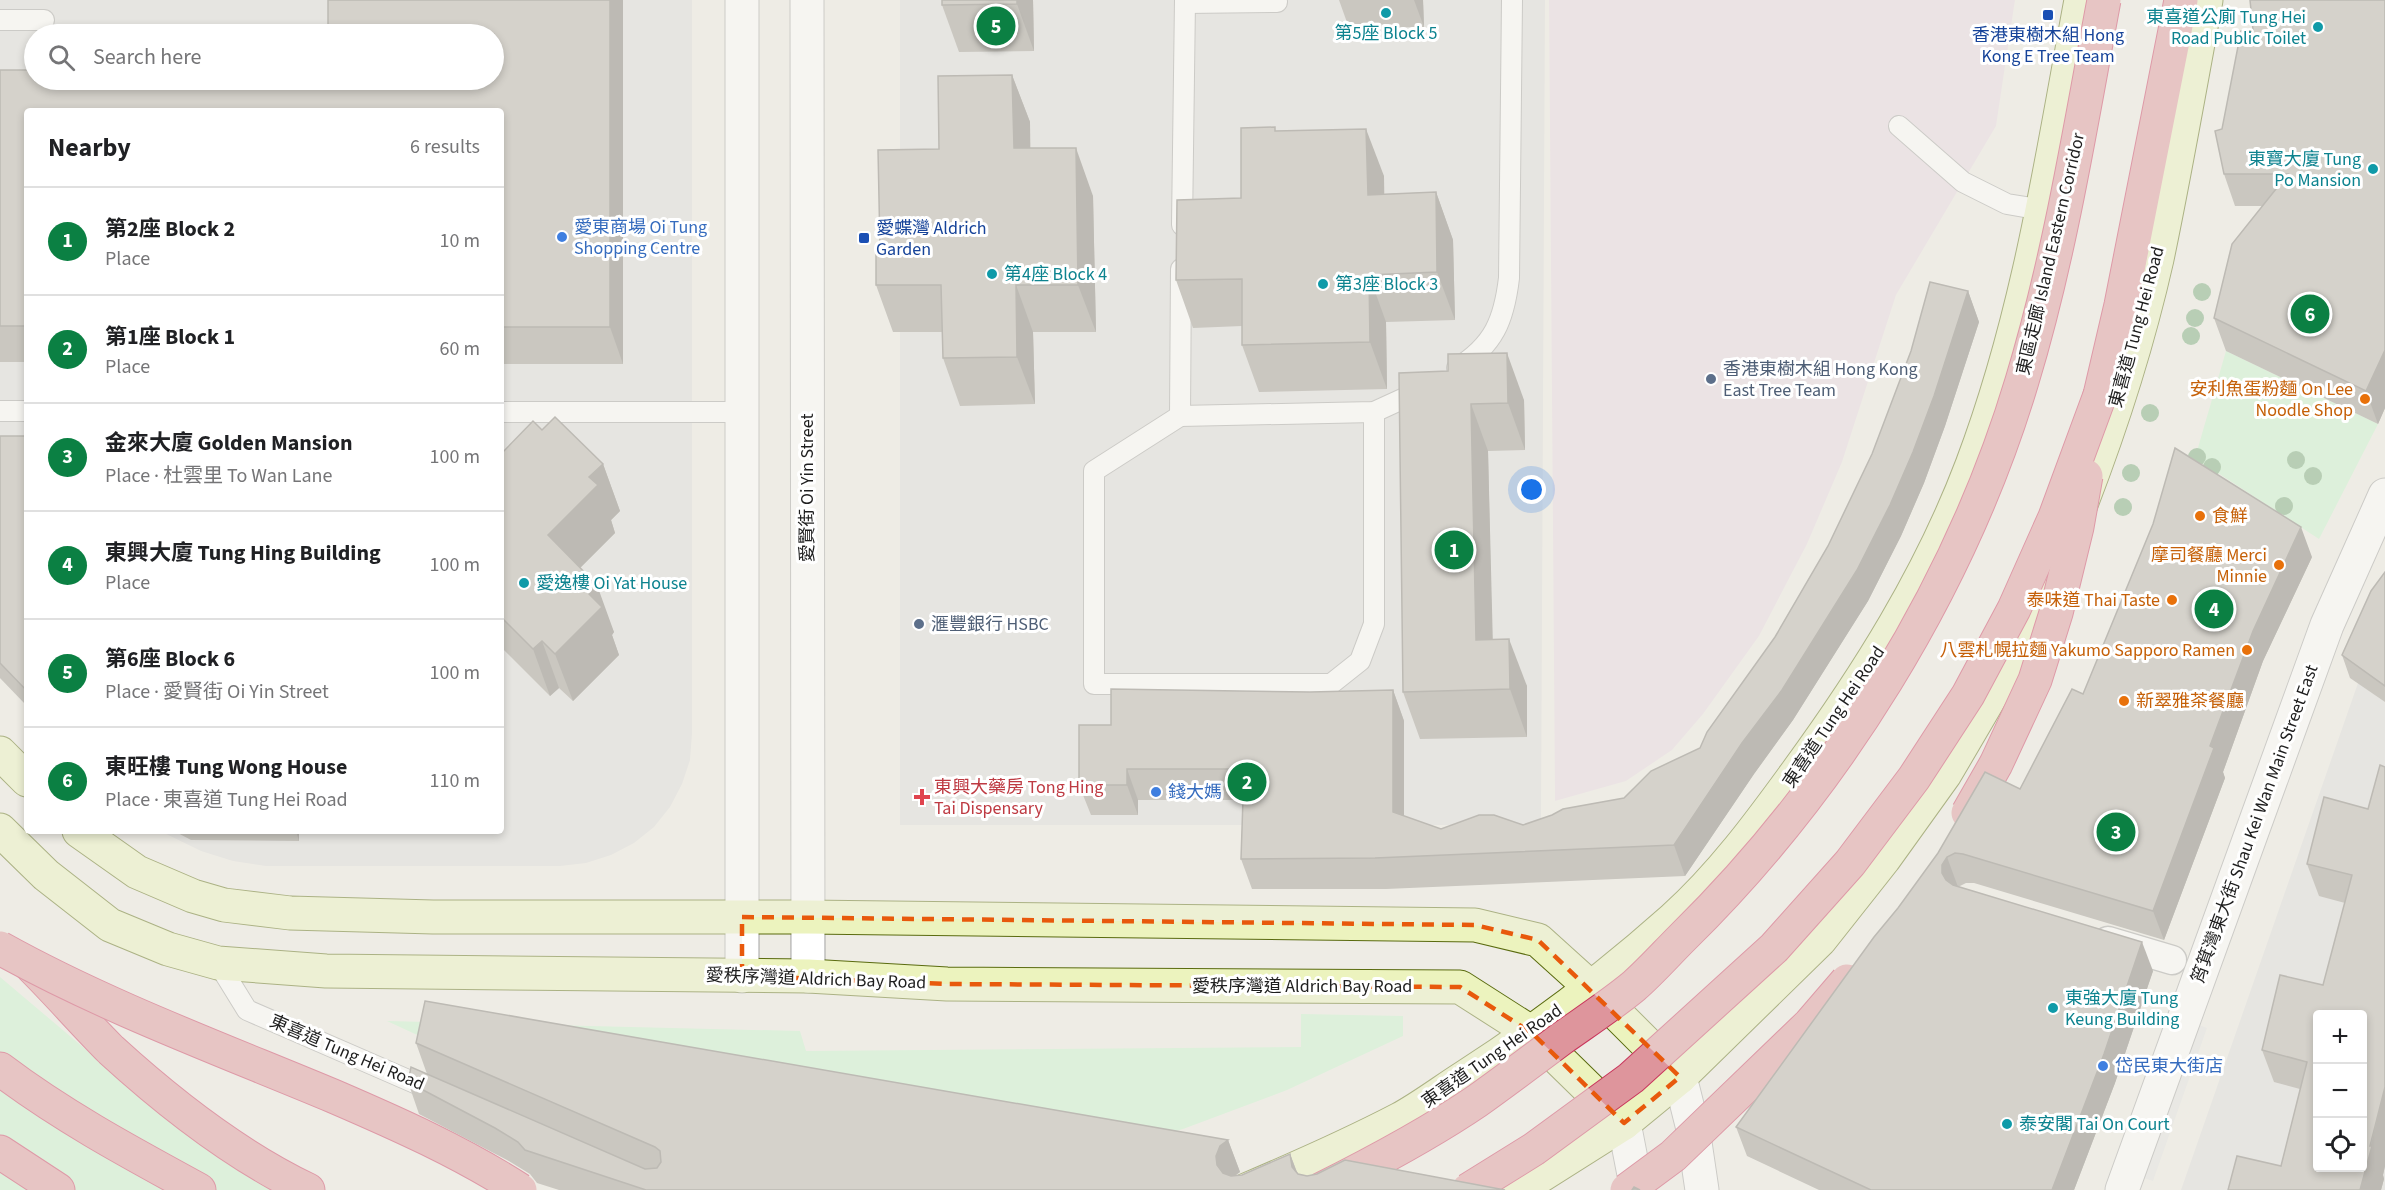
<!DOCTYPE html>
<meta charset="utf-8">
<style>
body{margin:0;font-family:"Source Sans 3","Noto Sans TC",sans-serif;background:#f6f6f6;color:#202124}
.controls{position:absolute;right:18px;bottom:18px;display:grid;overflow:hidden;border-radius:6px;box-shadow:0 3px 9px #0003}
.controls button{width:54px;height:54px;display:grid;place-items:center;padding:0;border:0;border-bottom:2px solid #e0e0e0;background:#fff;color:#202124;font:30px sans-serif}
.you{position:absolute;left:1532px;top:490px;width:21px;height:21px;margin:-15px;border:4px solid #fff;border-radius:50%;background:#1a73e8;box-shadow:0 0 0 9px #1a73e833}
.badge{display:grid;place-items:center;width:39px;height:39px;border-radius:50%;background:#0b8043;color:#fff;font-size:20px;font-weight:700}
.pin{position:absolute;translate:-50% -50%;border:3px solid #fff;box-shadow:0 2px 6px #0006}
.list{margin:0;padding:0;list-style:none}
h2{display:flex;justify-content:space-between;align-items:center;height:78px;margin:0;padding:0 24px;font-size:26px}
h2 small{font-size:20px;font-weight:400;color:#757577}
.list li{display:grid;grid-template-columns:39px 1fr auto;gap:18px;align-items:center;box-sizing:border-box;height:108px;padding:0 24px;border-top:2px solid #e0e0e0}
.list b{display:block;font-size:22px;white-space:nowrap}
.list p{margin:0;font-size:20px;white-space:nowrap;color:#757577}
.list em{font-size:20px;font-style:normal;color:#757577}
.icon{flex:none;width:33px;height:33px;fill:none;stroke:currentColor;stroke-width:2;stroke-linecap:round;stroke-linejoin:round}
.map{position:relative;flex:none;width:2385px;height:1190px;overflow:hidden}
.search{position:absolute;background:#fff;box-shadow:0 3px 9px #0003;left:24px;top:24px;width:480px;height:66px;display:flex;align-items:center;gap:15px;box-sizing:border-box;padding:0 21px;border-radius:33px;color:#757577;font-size:22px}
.panel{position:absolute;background:#fff;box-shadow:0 3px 9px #0003;left:24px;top:108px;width:480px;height:726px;border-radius:6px}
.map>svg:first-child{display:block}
.residential{fill:#dcdbdb;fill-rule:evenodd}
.industrial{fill:#e7d8e3}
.park{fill:#c7f4ce}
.parking{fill:#e2e2e2}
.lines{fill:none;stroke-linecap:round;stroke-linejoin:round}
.service-casing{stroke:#a2a2a2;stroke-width:22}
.pedestrian-casing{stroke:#a2a2a2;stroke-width:31}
.minor-casing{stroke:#a2a2a2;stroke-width:35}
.tertiary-casing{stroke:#a2a2a2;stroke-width:35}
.secondary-casing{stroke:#5a6b0f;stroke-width:35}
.motorway-casing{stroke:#c9355c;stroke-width:35}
.service{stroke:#fff;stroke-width:20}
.pedestrian{stroke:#fff;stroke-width:28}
.minor{stroke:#fff;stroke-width:33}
.tertiary{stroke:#fff;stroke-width:33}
.secondary{stroke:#ecf3be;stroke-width:33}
.motorway{stroke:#de959c;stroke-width:33}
.motorway-bridge-casing{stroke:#c9355c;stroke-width:35;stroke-linecap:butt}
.motorway-bridge{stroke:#de959c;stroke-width:33}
.tree{fill:#77a97b}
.wall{fill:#9d9993}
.shaded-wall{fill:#807d78}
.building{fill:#b7b2ab;stroke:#807d78;stroke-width:1.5;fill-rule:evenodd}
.marked{fill:none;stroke:#e8590c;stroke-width:4.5;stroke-dasharray:12 8;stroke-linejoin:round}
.culture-dot{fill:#0f9aa8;stroke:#fff;stroke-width:2}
.transit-dot{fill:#1a4fb4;stroke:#fff;stroke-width:2}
.shop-dot{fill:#3f7fe0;stroke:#fff;stroke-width:2}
.service-dot{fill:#5c6f8a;stroke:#fff;stroke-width:2}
.food-dot{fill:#e8710a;stroke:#fff;stroke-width:2}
.health-dot{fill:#e0444e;stroke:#fff;stroke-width:2}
.labels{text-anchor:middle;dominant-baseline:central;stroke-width:6;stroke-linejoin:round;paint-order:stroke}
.culture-label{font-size:18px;fill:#0d838f;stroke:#fff;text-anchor:start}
.transit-label{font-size:18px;fill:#164399;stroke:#fff}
.shop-label{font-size:18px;fill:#366cbe;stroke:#fff;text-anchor:start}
.street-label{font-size:18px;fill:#1e1e1e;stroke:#fff}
.service-label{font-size:18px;fill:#4e5e75;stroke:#fff;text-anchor:start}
.food-label{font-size:18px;fill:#c56008;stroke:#fff;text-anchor:end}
.health-label{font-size:18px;fill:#be3a42;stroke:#fff;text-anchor:start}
</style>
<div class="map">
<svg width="2385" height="1190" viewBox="0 0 2385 1190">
<rect width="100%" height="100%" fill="#eeece5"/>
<g class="residential">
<path d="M0,0H692V734L690,760L682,784L670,807L654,827L634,843L611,855L586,863L560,866H266L233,861L201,851L160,831H501V111H27V706L0,678ZM34,34H494V80H34Z"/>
<polygon points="900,0 1545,0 1541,825 900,825"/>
<path d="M2358,683L2385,702V1190H2181ZM2318,1014H2362V1168H2318Z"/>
</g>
<polygon class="industrial" points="1549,0 2015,0 1996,126 1896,295 1842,462 1807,544 1759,636 1703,714 1672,750 1626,781 1555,801"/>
<g class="park">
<polygon points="2226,351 2378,424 2319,539 2195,458"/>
<polygon points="0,977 90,1053 277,1190 0,1190"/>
<polygon points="1301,1014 1403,1016 1403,1036 1287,1090 1183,1129 1056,1166 864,1190 441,1046 387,1021 800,1031 806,1051 1301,1047"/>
</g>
<polygon class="parking" points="2196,1024 2207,1028 2153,1181 2141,1177"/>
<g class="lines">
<g class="service-casing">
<g id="service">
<polyline points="1185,3 1277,2"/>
<polyline points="0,20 44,20"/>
<polyline points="1899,126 1963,182 2007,204 2043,210"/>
<polyline points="1182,225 1185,0"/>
<polyline points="1181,269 1180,416 1374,412 1422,390"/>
<path d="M1457,368C1494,345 1504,320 1509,278L1512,0"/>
<polyline points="0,411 27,411"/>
<polyline points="501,412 742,412"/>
<polyline points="1180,416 1094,471 1094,684 1331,684 1360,661 1374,624 1374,412"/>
<polyline points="218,963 247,1010 431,1090"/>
</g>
</g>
<g class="pedestrian-casing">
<polyline id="pedestrian" points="2108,941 2172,960"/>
</g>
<g class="minor-casing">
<g id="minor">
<polyline points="1680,1077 1693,1129 1702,1190"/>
<polyline points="1624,1123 1637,1190"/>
<polyline points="2122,1190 2327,625 2385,495"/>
</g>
</g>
<g class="tertiary-casing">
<g id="tertiary">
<polyline points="742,0 742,976"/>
<polyline points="807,0 808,976"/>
</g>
</g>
<g class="secondary-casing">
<g id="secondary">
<path d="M2080,507C2111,427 2138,343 2157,259C2175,173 2190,86 2206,0"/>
<polyline points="0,753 27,780"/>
<polyline points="0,830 46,875 110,925 168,949 218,963 326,971 808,976 947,984 1460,987 1532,1033 1624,1123"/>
<polyline points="79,831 137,872 193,896 224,905 290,913 433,917 807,917 1475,925 1538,940 1590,987 1680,1077"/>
<path d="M1246,1190C1298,1168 1350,1145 1400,1119C1422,1107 1443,1091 1465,1077C1538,1030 1609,976 1673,919C1721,876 1760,823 1797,772C1867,676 1930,576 1972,465C2029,315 2052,157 2081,0"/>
<polyline points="1518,1190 1624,1123 1680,1077 1820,940 1884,859 1945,774 2006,670 2062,552"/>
</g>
</g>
<g class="motorway-casing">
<g id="motorway">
<polyline points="2100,395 2121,305 2181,0"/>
<path d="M32,967C59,994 84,1023 111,1050C169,1103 237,1156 308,1190"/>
<path d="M0,1069C62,1116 131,1153 199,1190"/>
<polyline points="0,1152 58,1190"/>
</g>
</g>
<use href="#service" class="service"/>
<use href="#pedestrian" class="pedestrian"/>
<use href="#minor" class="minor"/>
<use href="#tertiary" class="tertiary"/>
<use href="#secondary" class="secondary"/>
<use href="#motorway" class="motorway"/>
<g class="motorway-bridge-casing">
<g id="motorway-bridge">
<polyline points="1968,813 1996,764 2035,680 2056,613 2077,527 2086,476"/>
<path d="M0,948C104,1006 223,1050 333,1096C398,1124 461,1152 520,1190"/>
<path d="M1320,1190C1374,1163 1427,1135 1477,1101C1505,1081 1533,1060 1561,1039C1585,1022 1611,1005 1634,986C1651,971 1666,954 1682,938C1835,788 1960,588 2022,381C2060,256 2080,128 2104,0"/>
<polyline points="1468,1190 1534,1149 1631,1078 1774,948 1850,863 1914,778 1968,695 2014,609 2055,517 2100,395"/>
<polyline points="1627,1190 1673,1156 1810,1024 1847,981"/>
</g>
</g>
<use href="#motorway-bridge" class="motorway-bridge"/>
</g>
<g class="tree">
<circle cx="2202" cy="292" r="9"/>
<circle cx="2195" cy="318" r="9"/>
<circle cx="2191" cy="336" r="9"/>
<circle cx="2150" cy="413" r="9"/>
<circle cx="2197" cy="457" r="9"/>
<circle cx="2296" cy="460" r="9"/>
<circle cx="2212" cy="467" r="9"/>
<circle cx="2131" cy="473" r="9"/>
<circle cx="2313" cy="476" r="9"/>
<circle cx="2284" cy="506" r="9"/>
<circle cx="2123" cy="507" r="9"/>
</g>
<g class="wall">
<polygon points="623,0 623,364 501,364 501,111 27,111 27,362 0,362 0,70 494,80"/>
<polygon points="942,0 1033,0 1034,51 959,52 942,5"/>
<polygon points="1339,0 1423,0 1424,27 1349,28"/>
<polygon points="2385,0 2385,408 2378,424 2226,351 2214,318 2262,206 2235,206 2224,174 2222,129 2253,30"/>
<polygon points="1012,75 1030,122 1030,148 1093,196 1096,332 1033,332 1035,404 960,406 943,358 942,332 893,332 876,285 880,248 939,149"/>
<polygon points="1276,131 1384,176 1384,194 1436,192 1453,240 1455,320 1386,322 1387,389 1259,392 1242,345 1242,326 1193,328 1176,280 1241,198"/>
<polygon points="1968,291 1979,322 1945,426 1924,483 1901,536 1868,601 1793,720 1754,774 1685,876 1386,889 1252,889 1241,859 1243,800 1138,800 1138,815 1091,815 1079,785 1111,725 1393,690 1404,721 1404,816 1441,829 1523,825 1624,798 1700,748 1775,637 1828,546"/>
<polygon points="1448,371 1524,400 1525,450 1488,451 1492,639 1527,686 1527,737 1420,739 1403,692"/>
<polygon points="542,430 603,464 620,511 611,520 615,533 580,568 614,632 612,635 619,655 573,701 559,688 550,696 501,647 501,454"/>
<polygon points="0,436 27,436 27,706 0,678"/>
<polygon points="2312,557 2263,661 2223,772 2225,778 2164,940 1974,883 1966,883 1958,887 2153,971 2115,1083 2074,1190 1819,1190 1747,1156 1736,1127 1898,908 1938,853 2020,789 2083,694"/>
<polygon points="2385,572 2385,702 2350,678 2342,655"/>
<polygon points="2385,767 2385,1166 2383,1175 2384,1179 2381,1190 2228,1190 2281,1166 2300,1089 2274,1082 2262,1050 2323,985 2345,903 2319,896 2307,864 2368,809"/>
<polygon points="174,831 299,831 299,841 191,840"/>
<polygon points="416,1043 1228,1140 1240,1172 1235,1176 1242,1175 1290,1154 1297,1172 1298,1174 1307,1176 1505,1190 559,1190 537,1183 530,1174 507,1160 419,1114 408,1082 427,1074"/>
</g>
<g class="shaded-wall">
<polygon points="610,0 623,0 623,364 610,327"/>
<polygon points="1017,0 1033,0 1034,51 1017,4"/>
<polygon points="1414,0 1423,0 1424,27"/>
<polygon points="1012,75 1030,122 1031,196 1014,148"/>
<polygon points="1366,129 1384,176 1385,242 1368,195"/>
<polygon points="1076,148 1093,196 1096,332 1078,285"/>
<polygon points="1436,192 1453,240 1455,320 1437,272"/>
<polygon points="1369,275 1386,322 1387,389 1370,342"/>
<polygon points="1016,285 1033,332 1035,404 1017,357"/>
<polygon points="1968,291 1979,322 1945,426 1924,483 1901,536 1868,601 1793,720 1754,774 1685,876 1674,845"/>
<polygon points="2385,350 2385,408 2378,424 2366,391"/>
<polygon points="1507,353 1524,400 1525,450 1508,403"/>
<polygon points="1471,404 1488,451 1494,687 1476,640"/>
<polygon points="603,464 620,511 611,520 615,533 565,583 548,535 589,477"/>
<polygon points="2301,527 2312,557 2263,661 2223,772 2225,778 2164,940 2153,911 2210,746 2253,631"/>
<polygon points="597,585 614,632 612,635 619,655 573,701 555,654 589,594"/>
<polygon points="1509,639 1527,686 1527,737 1510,689"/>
<polygon points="542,641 559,688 550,696 533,649"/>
<polygon points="1393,690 1404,721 1404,843 1393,812"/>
<polygon points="1127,769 1138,800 1138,815 1127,785"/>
<polygon points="296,831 299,831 299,841"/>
<polygon points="1947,857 1958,887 1953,895 1942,873 1942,865"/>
<polygon points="2142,942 2153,971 2115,1083 2074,1190 2052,1190"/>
<polygon points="2385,1087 2385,1166 2383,1175 2384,1179 2381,1190 2360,1190"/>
<polygon points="1228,1140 1240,1172 1231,1178 1227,1188 1217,1165 1216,1156 1220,1146"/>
<polygon points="1290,1154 1302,1186 1292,1167"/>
</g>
<g class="building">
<polygon points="328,0 610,0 610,327 501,327 501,111 27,111 27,326 0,326 0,70 34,70 34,80 494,80 494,34 328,34"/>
<polygon points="942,0 1017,0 1017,4 942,5"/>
<polygon points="2250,0 2385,0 2385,350 2366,391 2214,318 2232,244 2288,174 2224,174 2215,131 2222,129 2241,31 2253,30"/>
<polygon points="1012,75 1014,148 1076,148 1078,285 1016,285 1017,357 943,358 941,285 876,285 876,248 880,248 878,150 939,149 938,76"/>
<polygon points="1275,127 1275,131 1366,129 1368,195 1436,192 1437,272 1369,275 1370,342 1242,345 1242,279 1176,280 1177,200 1241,198 1241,128"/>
<polygon points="1930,282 1968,291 1934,396 1913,452 1890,505 1857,570 1782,690 1742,743 1674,845 1375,858 1241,859 1244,769 1127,769 1127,785 1079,785 1079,725 1111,725 1111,689 1310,692 1393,690 1393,812 1441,829 1479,815 1494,815 1523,825 1552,815 1563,809 1624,798 1651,771 1700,748 1707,732 1775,637 1828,546 1872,454 1911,351"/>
<polygon points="1507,353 1508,403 1471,404 1476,640 1509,639 1510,689 1403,692 1399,373 1448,371 1448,354"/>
<polygon points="555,417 603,464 589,477 598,485 548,535 597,585 589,594 602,607 555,654 542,641 533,649 501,617 501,454 533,421 542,430"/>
<polygon points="0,436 27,436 27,691 0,663"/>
<polygon points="2175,448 2301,527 2253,631 2210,746 2214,748 2153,911 1963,854 1955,853 1947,857 1942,865 1942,873 1946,880 1953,885 2142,942 2104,1054 2052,1190 1871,1190 1736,1127 1874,937 1898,908 1938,853 1985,772 2020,789 2072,689 2083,694 2153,524"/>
<polygon points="2385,572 2385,686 2342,655 2371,591"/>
<path d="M2380,765L2385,767V1087L2370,1146H2372L2360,1190H2228L2237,1156L2281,1166L2307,1062L2262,1050L2280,975L2323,985L2352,875L2307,864L2324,797L2368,809ZM2318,1014H2362V1167H2318Z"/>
<polygon points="425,1001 1228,1140 1220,1146 1216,1156 1217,1165 1223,1173 1231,1176 1242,1175 1290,1154 1292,1167 1298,1174 1307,1176 1317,1174 1345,1160 1505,1190 646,1190 525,1150 518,1142 495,1128 408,1082 411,1067 645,1169 657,1168 661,1162 660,1151 655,1147 416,1043"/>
<polygon points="1634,1187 1640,1190 1632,1190"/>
</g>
<path d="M0 0H2385V1190H0ZM742,917L1475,925L1538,940L1680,1077L1624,1123L1532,1033L1460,987L947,984L742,976Z" fill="#eeece5" fill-opacity=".55" fill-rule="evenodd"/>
<path class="marked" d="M742,917L1475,925L1538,940L1680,1077L1624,1123L1532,1033L1460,987L947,984L742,976Z"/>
<g class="culture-dot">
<circle cx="1386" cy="13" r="6"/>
<circle cx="2318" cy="27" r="6"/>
<circle cx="2373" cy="169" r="6"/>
<circle cx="992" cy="274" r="6"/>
<circle cx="1323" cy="284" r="6"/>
<circle cx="524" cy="583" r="6"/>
<circle cx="2053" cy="1008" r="6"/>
<circle cx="2007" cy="1124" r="6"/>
</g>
<g class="transit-dot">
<rect x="2042" y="9" width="12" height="12" rx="3"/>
<rect x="858" y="232" width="12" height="12" rx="3"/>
</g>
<g class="shop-dot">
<circle cx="562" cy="237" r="6"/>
<circle cx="1156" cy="792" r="6"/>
<circle cx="2103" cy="1066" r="6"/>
</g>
<g class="service-dot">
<circle cx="1711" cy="379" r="6"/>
<circle cx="919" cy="624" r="6"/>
</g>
<g class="food-dot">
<circle cx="2365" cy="399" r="6"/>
<circle cx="2200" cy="516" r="6"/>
<circle cx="2279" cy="565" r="6"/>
<circle cx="2172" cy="600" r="6"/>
<circle cx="2247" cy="650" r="6"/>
<circle cx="2124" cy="701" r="6"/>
</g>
<path class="health-dot" d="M919 788h6v6h6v6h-6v6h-6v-6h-6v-6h6z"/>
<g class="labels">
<g class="culture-label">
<text x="2306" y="17" text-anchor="end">東喜道公廁 Tung Hei<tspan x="2306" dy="21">Road Public Toilet</tspan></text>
<text x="1386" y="33" text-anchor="middle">第5座 Block 5</text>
<text x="2361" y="159" text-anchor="end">東寶大廈 Tung<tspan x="2361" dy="21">Po Mansion</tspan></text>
<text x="1004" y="274">第4座 Block 4</text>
<text x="1335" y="284">第3座 Block 3</text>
<text x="536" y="583">愛逸樓 Oi Yat House</text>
<text x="2065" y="998">東強大廈 Tung<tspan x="2065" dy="21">Keung Building</tspan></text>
<text x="2019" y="1124">泰安閣 Tai On Court</text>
</g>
<g class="transit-label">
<text x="2048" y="35">香港東樹木組 Hong<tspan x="2048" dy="21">Kong E Tree Team</tspan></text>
<text x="876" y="228" text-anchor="start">愛蝶灣 Aldrich<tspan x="876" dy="21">Garden</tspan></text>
</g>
<g class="shop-label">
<text x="574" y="227">愛東商場 Oi Tung<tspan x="574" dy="21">Shopping Centre</tspan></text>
<text x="1168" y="792">錢大媽</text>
<text x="2115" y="1066">岱民東大街店</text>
</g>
<g class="street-label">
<text transform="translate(2051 254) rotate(-77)">東區走廊 Island Eastern Corridor</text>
<text transform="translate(2137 327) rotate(-75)">東喜道 Tung Hei Road</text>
<text transform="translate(807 488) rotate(-90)">愛賢街 Oi Yin Street</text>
<text transform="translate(1834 717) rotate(-56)">東喜道 Tung Hei Road</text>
<text transform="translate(2255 824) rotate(-70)">筲箕灣東大街 Shau Kei Wan Main Street East</text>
<text transform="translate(816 979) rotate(2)">愛秩序灣道 Aldrich Bay Road</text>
<text x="1302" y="986">愛秩序灣道 Aldrich Bay Road</text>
<text transform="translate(347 1053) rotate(23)">東喜道 Tung Hei Road</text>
<text transform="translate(1492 1056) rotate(-35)">東喜道 Tung Hei Road</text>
</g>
<g class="service-label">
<text x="1723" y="369">香港東樹木組 Hong Kong<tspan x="1723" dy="21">East Tree Team</tspan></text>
<text x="931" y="624">滙豐銀行 HSBC</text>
</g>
<g class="food-label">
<text x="2353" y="389">安利魚蛋粉麵 On Lee<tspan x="2353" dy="21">Noodle Shop</tspan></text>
<text x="2212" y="516" text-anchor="start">食鮮</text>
<text x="2267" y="555">摩司餐廳 Merci<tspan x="2267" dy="21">Minnie</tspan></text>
<text x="2160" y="600">泰味道 Thai Taste</text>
<text x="2235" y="650">八雲札幌拉麵 Yakumo Sapporo Ramen</text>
<text x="2136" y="701" text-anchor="start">新翠雅茶餐廳</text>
</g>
<g class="health-label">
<text x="934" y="787">東興大藥房 Tong Hing<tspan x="934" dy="21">Tai Dispensary</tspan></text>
</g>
</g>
</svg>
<div class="controls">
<button>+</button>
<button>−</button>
<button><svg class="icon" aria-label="locate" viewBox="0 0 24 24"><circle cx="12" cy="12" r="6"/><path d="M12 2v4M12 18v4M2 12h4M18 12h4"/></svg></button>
</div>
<div class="you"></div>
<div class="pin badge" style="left:1454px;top:550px">1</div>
<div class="pin badge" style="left:1247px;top:782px">2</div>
<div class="pin badge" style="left:2116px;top:832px">3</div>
<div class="pin badge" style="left:2214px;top:609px">4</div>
<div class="pin badge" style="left:996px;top:26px">5</div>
<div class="pin badge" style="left:2310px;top:314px">6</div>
<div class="search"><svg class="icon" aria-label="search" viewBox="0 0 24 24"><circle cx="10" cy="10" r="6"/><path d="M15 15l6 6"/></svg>Search here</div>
<section class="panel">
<h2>Nearby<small>6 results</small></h2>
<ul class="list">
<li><span class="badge">1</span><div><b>第2座 Block 2</b><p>Place</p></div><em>10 m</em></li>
<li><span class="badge">2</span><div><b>第1座 Block 1</b><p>Place</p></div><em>60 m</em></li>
<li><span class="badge">3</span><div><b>金來大廈 Golden Mansion</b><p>Place · 杜雲里 To Wan Lane</p></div><em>100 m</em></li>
<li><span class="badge">4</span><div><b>東興大廈 Tung Hing Building</b><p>Place</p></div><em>100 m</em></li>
<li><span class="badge">5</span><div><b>第6座 Block 6</b><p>Place · 愛賢街 Oi Yin Street</p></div><em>100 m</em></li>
<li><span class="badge">6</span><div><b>東旺樓 Tung Wong House</b><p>Place · 東喜道 Tung Hei Road</p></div><em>110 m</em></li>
</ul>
</section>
</div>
